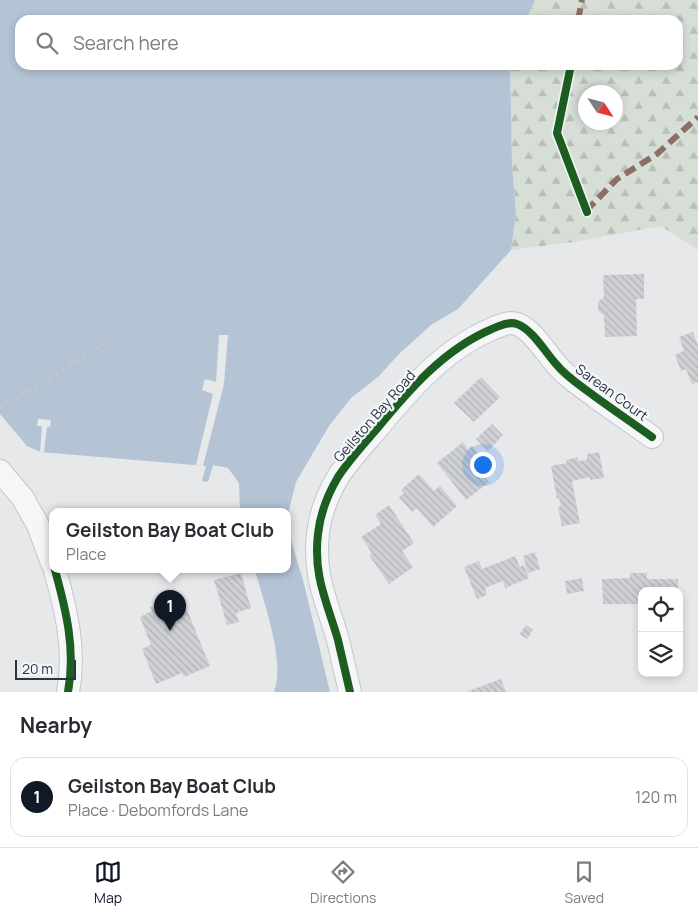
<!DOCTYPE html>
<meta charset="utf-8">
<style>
body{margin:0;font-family:Manrope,sans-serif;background:#f2f2f3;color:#2b2b33}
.controls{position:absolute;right:15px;bottom:15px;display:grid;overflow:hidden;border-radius:10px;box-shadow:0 2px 8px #0003}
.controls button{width:45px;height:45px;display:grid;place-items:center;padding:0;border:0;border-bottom:1px solid #e1e1e2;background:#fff;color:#2b2b33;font:25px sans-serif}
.compass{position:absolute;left:578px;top:85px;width:45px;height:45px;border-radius:50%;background:#fff;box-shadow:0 2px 8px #0003;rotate:126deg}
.scale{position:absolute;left:15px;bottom:12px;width:61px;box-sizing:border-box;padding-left:5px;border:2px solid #2b3445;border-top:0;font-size:14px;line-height:18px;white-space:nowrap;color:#2b3445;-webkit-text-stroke:4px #f4f6f9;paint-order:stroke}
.you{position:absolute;left:482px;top:464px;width:18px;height:18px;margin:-12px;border:4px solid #fff;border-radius:50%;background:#1a73e8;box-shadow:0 0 0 8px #1a73e833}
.badge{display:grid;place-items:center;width:32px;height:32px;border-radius:50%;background:#111827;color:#fff;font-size:16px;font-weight:700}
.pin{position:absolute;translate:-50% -41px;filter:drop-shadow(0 1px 2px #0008)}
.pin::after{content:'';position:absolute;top:26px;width:18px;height:15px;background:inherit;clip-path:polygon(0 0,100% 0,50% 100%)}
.popup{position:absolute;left:49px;top:508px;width:242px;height:65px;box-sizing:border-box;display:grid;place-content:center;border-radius:10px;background:#fff;filter:drop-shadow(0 1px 4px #0005);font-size:16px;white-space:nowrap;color:#7c7c81}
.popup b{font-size:19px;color:#2b2b33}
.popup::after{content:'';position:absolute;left:50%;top:100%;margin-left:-10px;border:10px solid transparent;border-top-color:#fff}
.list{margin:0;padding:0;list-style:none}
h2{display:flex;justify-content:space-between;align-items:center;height:65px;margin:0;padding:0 20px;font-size:21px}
h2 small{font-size:16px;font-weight:400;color:#7c7c81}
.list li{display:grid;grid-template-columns:32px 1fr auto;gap:15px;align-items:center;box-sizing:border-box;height:80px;margin:0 10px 10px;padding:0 10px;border:1px solid #e1e1e2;border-radius:15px}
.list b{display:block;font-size:19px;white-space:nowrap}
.list p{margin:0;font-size:16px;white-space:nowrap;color:#7c7c81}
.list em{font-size:16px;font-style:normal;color:#7c7c81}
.icon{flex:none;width:28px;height:28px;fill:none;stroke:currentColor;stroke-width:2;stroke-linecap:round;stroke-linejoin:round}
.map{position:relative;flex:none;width:698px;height:692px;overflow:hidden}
.search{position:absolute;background:#fff;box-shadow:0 2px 8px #0003;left:15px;right:15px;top:15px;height:55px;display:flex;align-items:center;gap:12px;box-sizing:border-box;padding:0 18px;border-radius:15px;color:#7c7c81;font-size:19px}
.sheet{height:155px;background:#fff}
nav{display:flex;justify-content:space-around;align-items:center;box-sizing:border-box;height:70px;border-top:1px solid #e1e1e2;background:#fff;font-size:14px;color:#7c7c81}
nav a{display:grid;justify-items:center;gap:2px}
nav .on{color:#111827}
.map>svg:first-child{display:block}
.forest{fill:url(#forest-firs);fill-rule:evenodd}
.water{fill:#b4c4d5}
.pier{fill:#e6e8ea}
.building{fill:url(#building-back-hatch)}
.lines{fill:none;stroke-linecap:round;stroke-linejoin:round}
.minor-casing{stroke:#c4c6c8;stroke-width:24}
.path{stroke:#c5c6ca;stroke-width:3;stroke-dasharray:4 4;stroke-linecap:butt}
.minor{stroke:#f5f6f7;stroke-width:22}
.quiet{stroke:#8d6e63;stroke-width:6;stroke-dasharray:12 6;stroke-linecap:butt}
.cycleway-casing{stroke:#f4f6f9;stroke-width:11}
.cycleway{stroke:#1b5e20;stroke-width:8}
.labels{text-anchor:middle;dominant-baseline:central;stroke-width:4.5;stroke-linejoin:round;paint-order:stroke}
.street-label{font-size:14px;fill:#2b3445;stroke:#f4f6f9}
</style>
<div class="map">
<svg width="698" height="692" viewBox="0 0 698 692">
<defs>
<pattern id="forest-firs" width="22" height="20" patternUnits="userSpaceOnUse" patternTransform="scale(1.25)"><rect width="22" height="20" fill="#d6ded6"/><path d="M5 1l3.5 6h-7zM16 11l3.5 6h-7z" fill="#b8bfb9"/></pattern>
<pattern id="building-back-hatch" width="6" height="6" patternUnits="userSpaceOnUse" patternTransform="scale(1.25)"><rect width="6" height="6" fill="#ced0d3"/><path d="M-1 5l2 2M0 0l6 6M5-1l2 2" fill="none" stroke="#b1b3b6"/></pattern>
</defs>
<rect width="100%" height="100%" fill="#e6e8ea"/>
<path class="forest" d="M535,0H698V250L661,226L573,242L511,250L516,214L512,164L510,65H678V20H526ZM586,92H616V122H586Z"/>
<g class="water">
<polygon points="0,0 535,0 526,20 20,20 20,65 510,65 512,164 516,214 511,250 458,309 431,325 399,354 379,376 351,398 329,426 296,482 288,514 288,512 240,512 239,483 228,468 213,465 208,482 202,481 206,466 40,452 27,446 0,414"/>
<path d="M288,530L304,584L330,692H274C286,661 263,601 255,570H288Z"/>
</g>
<g class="pier">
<polygon points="219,335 228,335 224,384 203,466 196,465 213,394 202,390 205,379 216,382"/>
<polygon points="38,419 51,420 50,427 47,427 44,452 40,452 42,426 37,426"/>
</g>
<g class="building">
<polygon points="644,274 644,299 636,299 637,336 605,337 604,315 598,311 598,302 604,297 603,275"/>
<polygon points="693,332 698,346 698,382 692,384 686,369 681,371 675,355 684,351 679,337"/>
<polygon points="481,377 500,397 474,422 454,403"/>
<polygon points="492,424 503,435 488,451 476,439"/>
<polygon points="463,442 468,449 472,446 482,459 475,465 489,482 466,500 437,463"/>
<polygon points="599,452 604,478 590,480 590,477 572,481 580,523 562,526 558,507 561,506 559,498 557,499 551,466 567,463 566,460 578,457 578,461 587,460 587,454"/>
<polygon points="419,474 434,491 440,486 457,506 433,527 417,508 412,512 399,497 404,493 401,490"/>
<polygon points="389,505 414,543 402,551 413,567 389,584 369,555 372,553 361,537 381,524 375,515"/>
<polygon points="535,552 540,569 528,573 523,556"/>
<polygon points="515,556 520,567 524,565 529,578 505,588 503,581 485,588 487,595 477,599 464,567 479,561 482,569"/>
<polygon points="241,573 251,608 236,613 239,622 227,625 214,580"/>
<polygon points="630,573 647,573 647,579 678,579 678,591 642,591 642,604 603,604 602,579 630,578"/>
<polygon points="582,578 584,591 567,594 565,581"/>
<polygon points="171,602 181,606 188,612 210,666 184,677 182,673 156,684 142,649 151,645 140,617 152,611 150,607 159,603"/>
<polygon points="526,625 533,630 527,639 520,634"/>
<polygon points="501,679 506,692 466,692"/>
</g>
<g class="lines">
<g class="minor-casing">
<g id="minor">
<polyline points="0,471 22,497 38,525 52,563"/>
<path d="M55,570C66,610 76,650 68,692"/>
<path d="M350,692C346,675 342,657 338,640C327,602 313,576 318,534C320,514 328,494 338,477C349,460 363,445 376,430C408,391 444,349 492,329C499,326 509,321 517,324C532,329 546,353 556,364C567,378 583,387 597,398C615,411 634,424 652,437"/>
</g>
</g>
<polyline class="path" points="0,408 106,343"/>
<use href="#minor" class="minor"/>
<g class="quiet">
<polyline points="578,20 582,0"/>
<polyline points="586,211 617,179 657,154 698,117"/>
</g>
<g class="cycleway-casing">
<g id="cycleway">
<polyline points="571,65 557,133 587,212"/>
<path d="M55,570C66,610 76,650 68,692"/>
<path d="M350,692C346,675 342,657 338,640C327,602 313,576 318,534C320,514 328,494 338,477C349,460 363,445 376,430C408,391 444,349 492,329C499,326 509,321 517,324C532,329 546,353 556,364C567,378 583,387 597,398C615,411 634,424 652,437"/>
</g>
</g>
<use href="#cycleway" class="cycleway"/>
</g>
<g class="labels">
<g class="street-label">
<text transform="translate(612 392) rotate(36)">Sarean Court</text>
<text transform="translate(374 416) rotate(-49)">Geilston Bay Road</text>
</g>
</g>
</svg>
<div class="controls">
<button><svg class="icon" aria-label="locate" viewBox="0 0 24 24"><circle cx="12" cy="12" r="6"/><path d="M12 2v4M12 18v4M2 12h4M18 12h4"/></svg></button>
<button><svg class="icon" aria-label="layers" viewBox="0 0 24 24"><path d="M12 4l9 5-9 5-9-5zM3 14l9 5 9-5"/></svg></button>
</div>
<svg class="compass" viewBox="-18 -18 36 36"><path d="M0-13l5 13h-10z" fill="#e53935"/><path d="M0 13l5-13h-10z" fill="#7c7c81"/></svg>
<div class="scale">20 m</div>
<div class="you"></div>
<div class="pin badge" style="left:170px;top:631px">1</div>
<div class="popup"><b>Geilston Bay Boat Club</b>Place</div>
<div class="search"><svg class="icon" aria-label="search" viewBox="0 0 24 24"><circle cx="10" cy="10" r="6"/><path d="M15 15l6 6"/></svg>Search here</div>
</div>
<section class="sheet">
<h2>Nearby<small></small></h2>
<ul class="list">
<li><span class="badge">1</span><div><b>Geilston Bay Boat Club</b><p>Place · Debomfords Lane</p></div><em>120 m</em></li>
</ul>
</section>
<nav>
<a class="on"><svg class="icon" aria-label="map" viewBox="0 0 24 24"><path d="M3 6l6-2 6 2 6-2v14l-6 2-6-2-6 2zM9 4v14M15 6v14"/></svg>Map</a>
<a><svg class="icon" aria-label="directions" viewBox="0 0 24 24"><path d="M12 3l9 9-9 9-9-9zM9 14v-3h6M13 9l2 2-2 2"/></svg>Directions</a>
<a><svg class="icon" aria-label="saved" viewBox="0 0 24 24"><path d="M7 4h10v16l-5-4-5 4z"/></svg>Saved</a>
</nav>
